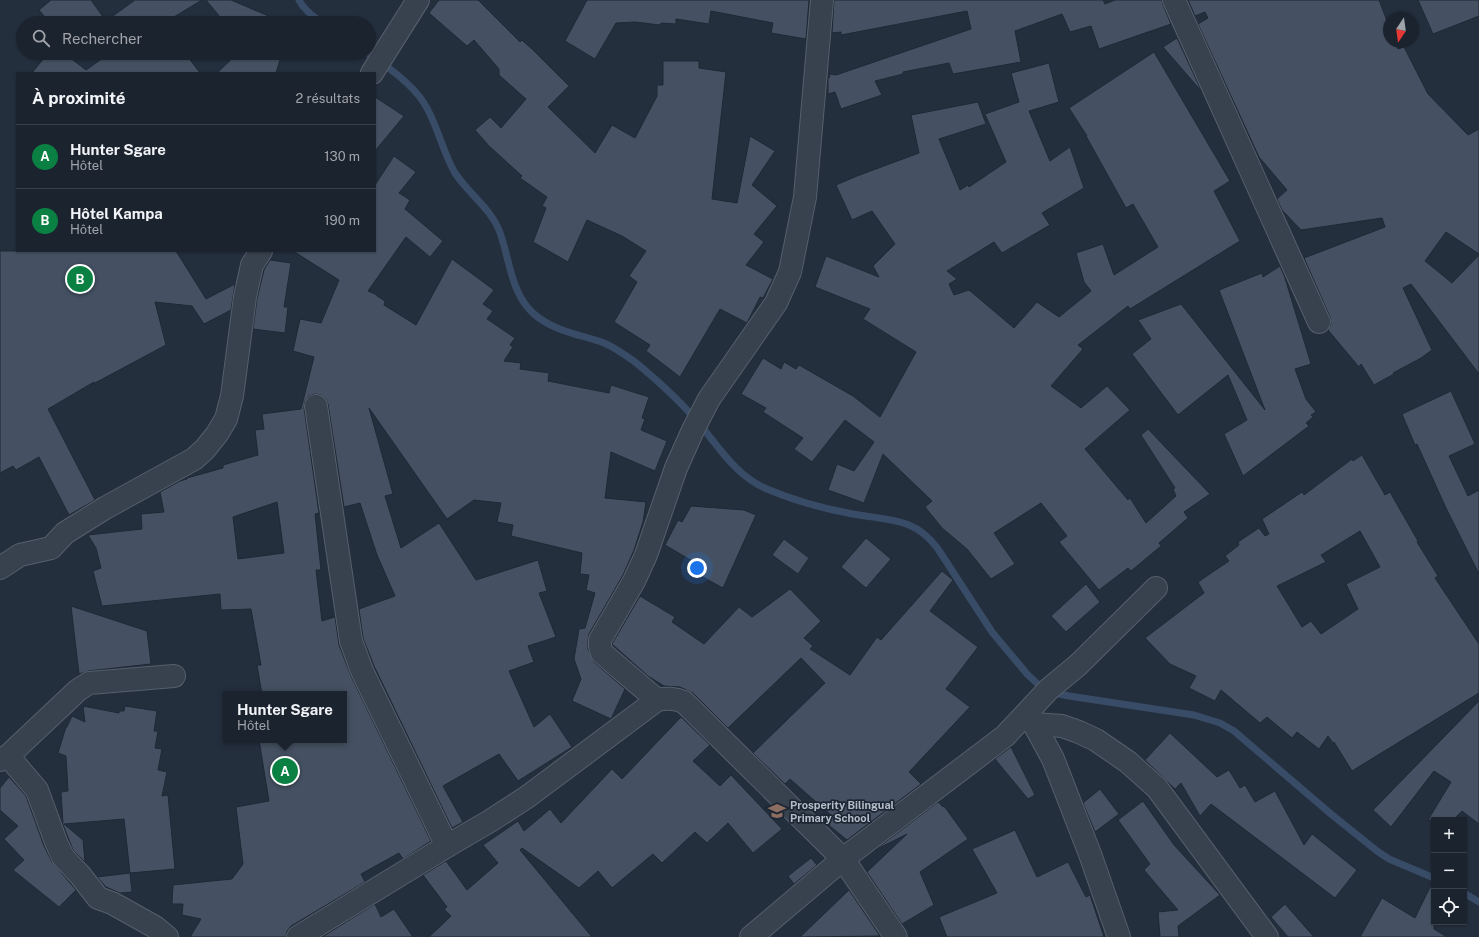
<!DOCTYPE html>
<html lang="fr">
<meta charset="utf-8">
<style>
body{margin:0;font-family:"Public Sans",sans-serif;background:#282f3a;color:#f1f3f6}
.controls{position:absolute;right:12px;bottom:12px;display:grid;overflow:hidden;border-radius:0px;box-shadow:0 1px 3px #0004}
.controls button{width:36px;height:36px;display:grid;place-items:center;padding:0;border:0;border-bottom:1px solid #39404a;background:#1b232e;color:#f1f3f6;font:20px sans-serif}
.compass{position:absolute;left:1383px;top:12px;width:36px;height:36px;border-radius:50%;background:#1b232e;box-shadow:0 1px 3px #0004;rotate:193deg}
.you{position:absolute;left:697px;top:568px;width:14px;height:14px;margin:-10px;border:3px solid #fff;border-radius:50%;background:#1a73e8;box-shadow:0 0 0 6px #1a73e833}
.badge{display:grid;place-items:center;width:26px;height:26px;border-radius:50%;background:#0b8043;color:#fff;font-size:13px;font-weight:700}
.pin{position:absolute;translate:-50% -50%;border:2px solid #fff;box-shadow:0 1px 4px #0006}
.popup{position:absolute;left:223px;top:691px;width:124px;height:52px;box-sizing:border-box;display:grid;place-content:center;border-radius:0px;background:#1b232e;filter:drop-shadow(0 1px 3px #0005);font-size:13px;white-space:nowrap;color:#a0a4aa}
.popup b{font-size:15px;color:#f1f3f6}
.popup::after{content:'';position:absolute;left:50%;top:100%;margin-left:-8px;border:8px solid transparent;border-top-color:#1b232e}
.list{margin:0;padding:0;list-style:none}
h2{display:flex;justify-content:space-between;align-items:center;height:52px;margin:0;padding:0 16px;font-size:17px}
h2 small{font-size:13px;font-weight:400;color:#a0a4aa}
.list li{display:grid;grid-template-columns:26px 1fr auto;gap:12px;align-items:center;box-sizing:border-box;height:64px;padding:0 16px;border-top:1px solid #39404a}
.list b{display:block;font-size:15px;white-space:nowrap}
.list p{margin:0;font-size:13px;white-space:nowrap;color:#a0a4aa}
.list em{font-size:13px;font-style:normal;color:#a0a4aa}
.icon{flex:none;width:22px;height:22px;fill:none;stroke:currentColor;stroke-width:2;stroke-linecap:round;stroke-linejoin:round}
.map{position:relative;flex:none;width:1479px;height:937px;overflow:hidden}
.search{position:absolute;background:#1b232e;box-shadow:0 1px 3px #0004;left:16px;top:16px;width:360px;height:44px;display:flex;align-items:center;gap:10px;box-sizing:border-box;padding:0 14px;border-radius:22px;color:#a0a4aa;font-size:15px}
.panel{position:absolute;background:#1b232e;box-shadow:0 1px 3px #0004;left:16px;top:72px;width:360px;height:180px;border-radius:0px}
.map>svg:first-child{display:block}
.lines{fill:none;stroke-linecap:round;stroke-linejoin:round}
.stream{stroke:#394c67;stroke-width:7}
.building{fill:#455162;stroke:#1f2835;fill-rule:evenodd}
.minor-casing{stroke:#565f6c;stroke-width:24}
.tertiary-casing{stroke:#565f6c;stroke-width:24}
.minor{stroke:#38414e;stroke-width:22}
.tertiary{stroke:#38414e;stroke-width:22}
.labels{text-anchor:middle;dominant-baseline:central;stroke-width:3.5;stroke-linejoin:round;paint-order:stroke}
.poi-label{font-size:11px;font-weight:bold;fill:#b4bcc9;stroke:#1d2633;text-anchor:start}
</style>
<div class="map">
<svg width="1479" height="937" viewBox="0 0 1479 937">
<rect width="100%" height="100%" fill="#242f3e"/>
<g class="lines">
<g class="stream">
<path d="M299,0C304,10 313,16 322,23"/>
<path d="M367,53C385,64 413,85 424,103C438,125 442,151 455,173C468,193 490,208 499,230C510,258 510,293 534,314C555,332 579,334 604,343C616,348 625,355 635,362C657,380 678,399 696,420C718,445 735,476 767,489C793,500 821,508 848,513C885,521 913,515 938,549L992,632L1027,674L1043,689L1049,692L1069,696L1194,715L1220,723L1234,731L1331,814L1377,851L1389,859L1434,878"/>
<polyline points="1464,893 1479,902"/>
</g>
</g>
<g class="building">
<polygon points="51,0 91,0 106,21 135,0 202,0 164,23 50,23 39,10"/>
<polygon points="206,0 231,0 285,23 225,23"/>
<polygon points="439,0 478,0 520,42 522,40 533,50 569,86 548,107 595,153 612,125 635,138 657,96 657,85 663,85 663,61 699,61 699,68 726,72 712,199 737,203 750,136 775,151 752,185 777,206 754,234 764,242 746,265 773,279 763,298 760,297 747,323 720,309 680,377 646,351 650,345 614,322 637,282 629,276 646,251 622,236 587,220 568,262 533,242 546,208 542,206 547,197 520,178 522,176 489,146 475,130 490,117 501,128 526,99 499,75 499,69 474,40 467,46 429,13"/>
<polygon points="587,0 809,0 806,39 771,33 773,23 711,11 709,24 676,19 676,24 661,23 660,25 635,22 616,23 595,59 565,41"/>
<polygon points="834,0 1103,0 1105,4 1115,0 1162,0 1163,5 1171,24 1099,49 1091,26 1070,32 1062,14 1015,31 1021,62 953,74 949,63 903,72 903,74 875,81 882,95 841,109 835,92 828,94 828,78 830,77 829,74 836,75 971,29 967,11 841,35 841,32 832,33"/>
<polygon points="1188,0 1379,0 1389,26 1389,42 1395,42 1398,49 1404,47 1428,94 1468,135 1479,129 1479,254 1446,232 1425,261 1452,283 1479,255 1479,374 1411,284 1403,288 1432,350 1421,358 1393,373 1394,374 1374,385 1361,364 1359,367 1328,330 1331,324 1330,317 1304,258 1385,227 1382,218 1301,230 1282,210 1277,199 1287,190 1259,157 1198,24 1208,18 1205,12 1195,16"/>
<polygon points="1418,0 1479,0 1479,16 1433,34"/>
<polygon points="1177,38 1202,92 1163,47"/>
<polygon points="1154,52 1230,181 1214,191 1240,241 1130,309 1128,306 1078,345 1083,349 1051,386 1081,408 1107,386 1130,410 1085,449 1128,500 1130,498 1146,523 1176,496 1173,489 1175,488 1141,435 1148,429 1210,494 1184,512 1188,518 1159,543 1161,546 1131,571 1128,568 1099,590 1059,542 1067,536 1041,503 994,533 1015,564 991,579 967,549 942,528 925,507 932,501 883,454 864,503 828,490 837,464 854,471 874,442 845,420 812,462 794,449 803,438 763,412 766,408 741,394 763,358 781,369 784,362 796,369 799,365 853,396 880,417 916,352 863,319 870,309 815,287 826,256 879,277 873,266 895,244 872,211 852,220 836,185 857,176 919,153 911,115 978,102 986,124 939,139 960,190 968,185 969,187 1006,162 985,114 1019,102 1011,73 1049,63 1059,102 1029,111 1050,161 1070,147 1084,188 1042,213 1050,225 1002,253 994,242 947,271 957,279 949,284 954,295 969,290 1014,328 1037,302 1059,317 1091,291 1084,282 1076,253 1103,244 1114,275 1158,247 1133,204 1126,208 1086,136 1087,136 1069,108"/>
<polygon points="48,53 64,53 86,70 110,53 185,53 200,73 32,73"/>
<polygon points="238,53 282,53 276,73 217,73"/>
<polygon points="375,97 404,116 375,151"/>
<path d="M394,156L416,172L399,193L410,200L405,209L443,241L430,257L406,237L368,291L377,295V296L385,301L384,305L416,325L452,259L494,290L483,304L493,311L487,319L515,338L510,345L513,347L504,361L521,363L520,369L549,373L548,381L609,393L611,385L649,397L642,418L645,419L641,430L667,441L655,471L611,452L605,498L646,502L643,522L634,550L623,575L589,634L588,640V649L594,662L625,689L611,719L572,701L581,679L574,659L579,629L585,628L595,593L586,590L589,575L580,574L582,553L511,536L513,525L497,522L501,503L474,500L447,519L369,408L393,494L385,496L401,548L439,523L476,580L538,560L547,591L539,593L556,637L528,646L534,662L509,671L534,727L550,714L572,747L518,781L499,754L443,786L463,822L452,828L374,666L363,638L359,609L395,596L377,555L360,503L344,507L328,404L326,399L321,395L315,394L309,396L305,401L304,408L319,513L315,514L321,570H316L322,621L335,617L339,645L351,676L431,841L403,859L399,853L361,874L365,882L291,926L287,931L286,937H190L201,919L182,915L183,904H172L173,885L232,879L243,864L236,807L269,801L259,740H344V694H262L257,665H261L251,609L221,610L220,594L102,606L93,571L101,568L96,548L88,535L142,529L141,514L164,512L160,492L180,481L187,479V478L223,468V465L258,455L255,430L264,429L262,414L301,409L314,357L293,351L300,319L321,323L339,280L293,251H375V185ZM277,502L284,553L238,559L233,517Z"/>
<polygon points="0,251 176,251 206,299 235,284 231,310 204,324 192,306 155,302 166,345 95,383 94,382 48,409 95,500 69,515 39,457 16,470 13,466 0,473"/>
<polygon points="270,260 291,263 284,307 288,307 285,333 253,329 257,299 264,270"/>
<polygon points="1280,266 1286,280 1285,278 1311,364 1295,369 1306,399 1316,412 1311,415 1313,417 1306,423 1309,426 1243,476 1224,434 1247,420 1228,375 1178,415 1132,354 1151,339 1138,320 1181,304 1265,410 1219,290 1262,273 1263,277"/>
<polygon points="1451,391 1475,444 1449,456 1468,496 1479,490 1479,574 1446,508 1417,444 1415,445 1402,414"/>
<path d="M1362,455L1385,495L1390,492L1418,541L1417,542L1438,576L1435,578L1479,644V693L1352,771L1334,742L1333,743L1328,736L1319,749L1297,732L1292,738L1267,717L1260,723L1221,690L1215,701L1189,688L1196,676L1170,664L1145,638L1204,593L1198,582L1229,561L1225,556L1239,545L1238,542L1259,528L1265,536L1269,534L1262,519L1302,492L1304,495L1352,459L1353,461ZM1360,531L1380,567L1346,584L1358,609L1321,634L1311,621L1302,627L1277,586L1326,562L1321,555Z"/>
<polygon points="691,506 744,510 756,515 723,588 690,570 694,562 665,545 678,520 682,522"/>
<polygon points="866,538 891,559 866,588 841,567"/>
<polygon points="784,539 809,558 798,574 772,555"/>
<polygon points="942,571 953,580 930,611 978,647 946,689 970,707 909,772 921,784 847,840 825,822 831,815 790,779 785,784 753,753 825,683 801,658 728,728 693,693 680,687 664,686 648,676 612,644 640,596 675,617 672,622 704,644 739,607 752,617 790,589 821,621 804,638 813,646 810,649 850,675 877,637 881,640"/>
<polygon points="1086,584 1100,602 1066,632 1051,616"/>
<polygon points="71,606 147,631 151,664 88,671 79,674"/>
<polygon points="1479,701 1479,824 1462,811 1453,820 1428,820 1451,782 1434,771 1391,827 1373,810"/>
<polygon points="83,706 119,713 119,711 124,711 125,706 157,711 154,731 158,731 155,748 162,749 158,770 167,772 162,796 168,795 175,869 130,873 124,819 64,824 83,840 85,862 73,850 62,822 63,823 61,792 68,791 66,756 58,753 66,727 67,727 72,716 85,722"/>
<polygon points="681,717 710,745 693,761 720,786 731,775 782,829 753,853 728,823 707,843 695,832 662,863 653,854 612,888 598,871 579,888 522,848 520,850 592,937 429,937 451,916 444,909 447,907 423,875 446,861 467,890 498,863 483,845 518,821 524,831 550,809 561,823 612,769 622,779"/>
<polygon points="1170,733 1217,777 1229,770 1240,788 1245,785 1255,802 1275,791 1304,845 1312,834 1357,870 1335,898 1211,804 1200,816 1181,783 1175,789 1145,760"/>
<polygon points="1011,747 1035,795 1028,799 995,759"/>
<polygon points="9,777 26,796 44,846 52,862 76,890 59,907 13,870 24,860 4,839 18,826 0,810 0,788"/>
<polygon points="1100,789 1119,814 1095,832 1083,803"/>
<polygon points="1143,801 1174,845 1220,895 1178,926 1179,937 1160,937 1158,912 1178,910 1144,870 1150,864 1118,820"/>
<polygon points="938,802 943,807 944,806 968,839 920,872 934,905 902,924 867,872 907,834 875,850"/>
<polygon points="1015,830 1037,877 1068,862 1086,897 1090,895 1104,937 947,937 939,917 997,893 972,849"/>
<polygon points="811,858 817,865 794,884 788,876"/>
<polygon points="130,873 132,892 120,893 106,887 97,877"/>
<polygon points="1434,879 1434,929 1447,937 1360,937 1382,898 1415,918"/>
<polygon points="849,890 880,936 800,937"/>
<polygon points="375,904 381,917 394,909 413,937 322,937"/>
<polygon points="1285,904 1314,937 1288,937 1271,917"/>
</g>
<g class="lines">
<g class="minor-casing">
<g id="minor">
<polyline points="1174,0 1319,322"/>
<polyline points="372,73 418,0"/>
<polyline points="316,406 351,641 362,671 447,846"/>
<polyline points="0,568 20,555 51,548 65,533 105,508 194,459 205,449 217,434 226,419 232,396 245,297 252,265 261,251"/>
<polyline points="657,700 602,653 600,646 600,640 634,581 646,555 676,468 693,430 709,399 776,303 790,272 805,197 822,0"/>
<polyline points="1028,713 1053,759 1090,854 1119,937"/>
<polyline points="1034,724 1062,726 1079,732 1096,740 1128,762 1157,788 1267,937"/>
<polyline points="8,756 37,790 56,842 63,857 80,875 98,898 112,903 155,927 167,937"/>
<polyline points="0,760 8,756 78,690 89,683 174,676"/>
<path d="M298,937L447,846L490,821L527,797L657,700C668,698 674,698 684,702L843,859L896,937"/>
</g>
</g>
<g class="tertiary-casing">
<polyline id="tertiary" points="751,937 843,859 1005,736 1049,689 1078,665 1156,588"/>
</g>
<use href="#minor" class="minor"/>
<use href="#tertiary" class="tertiary"/>
</g>
<defs>
<g id="school-bare" transform="scale(1.38)"><path d="M0-5L7-2L0 1L-7-2ZM-4 1L0 2.5L4 1V4Q0 6-4 4Z" fill="#8d6e63" stroke="#1d2633" stroke-width="2.5" paint-order="stroke"/></g>
</defs>
<g fill-rule="evenodd">
<use href="#school-bare" x="777" y="811"/>
</g>
<g class="labels">
<g class="poi-label">
<text x="790" y="805">Prosperity Bilingual<tspan x="790" dy="13">Primary School</tspan></text>
</g>
</g>
</svg>
<div class="controls">
<button>+</button>
<button>−</button>
<button><svg class="icon" aria-label="locate" viewBox="0 0 24 24"><circle cx="12" cy="12" r="6"/><path d="M12 2v4M12 18v4M2 12h4M18 12h4"/></svg></button>
</div>
<svg class="compass" viewBox="-18 -18 36 36"><path d="M0-13l5 13h-10z" fill="#e53935"/><path d="M0 13l5-13h-10z" fill="#a0a4aa"/></svg>
<div class="you"></div>
<div class="pin badge" style="left:285px;top:771px">A</div>
<div class="popup"><b>Hunter Sgare</b>Hôtel</div>
<div class="pin badge" style="left:80px;top:279px">B</div>
<div class="search"><svg class="icon" aria-label="search" viewBox="0 0 24 24"><circle cx="10" cy="10" r="6"/><path d="M15 15l6 6"/></svg>Rechercher</div>
<section class="panel">
<h2>À proximité<small>2 résultats</small></h2>
<ul class="list">
<li><span class="badge">A</span><div><b>Hunter Sgare</b><p>Hôtel</p></div><em>130 m</em></li>
<li><span class="badge">B</span><div><b>Hôtel Kampa</b><p>Hôtel</p></div><em>190 m</em></li>
</ul>
</section>
</div>
